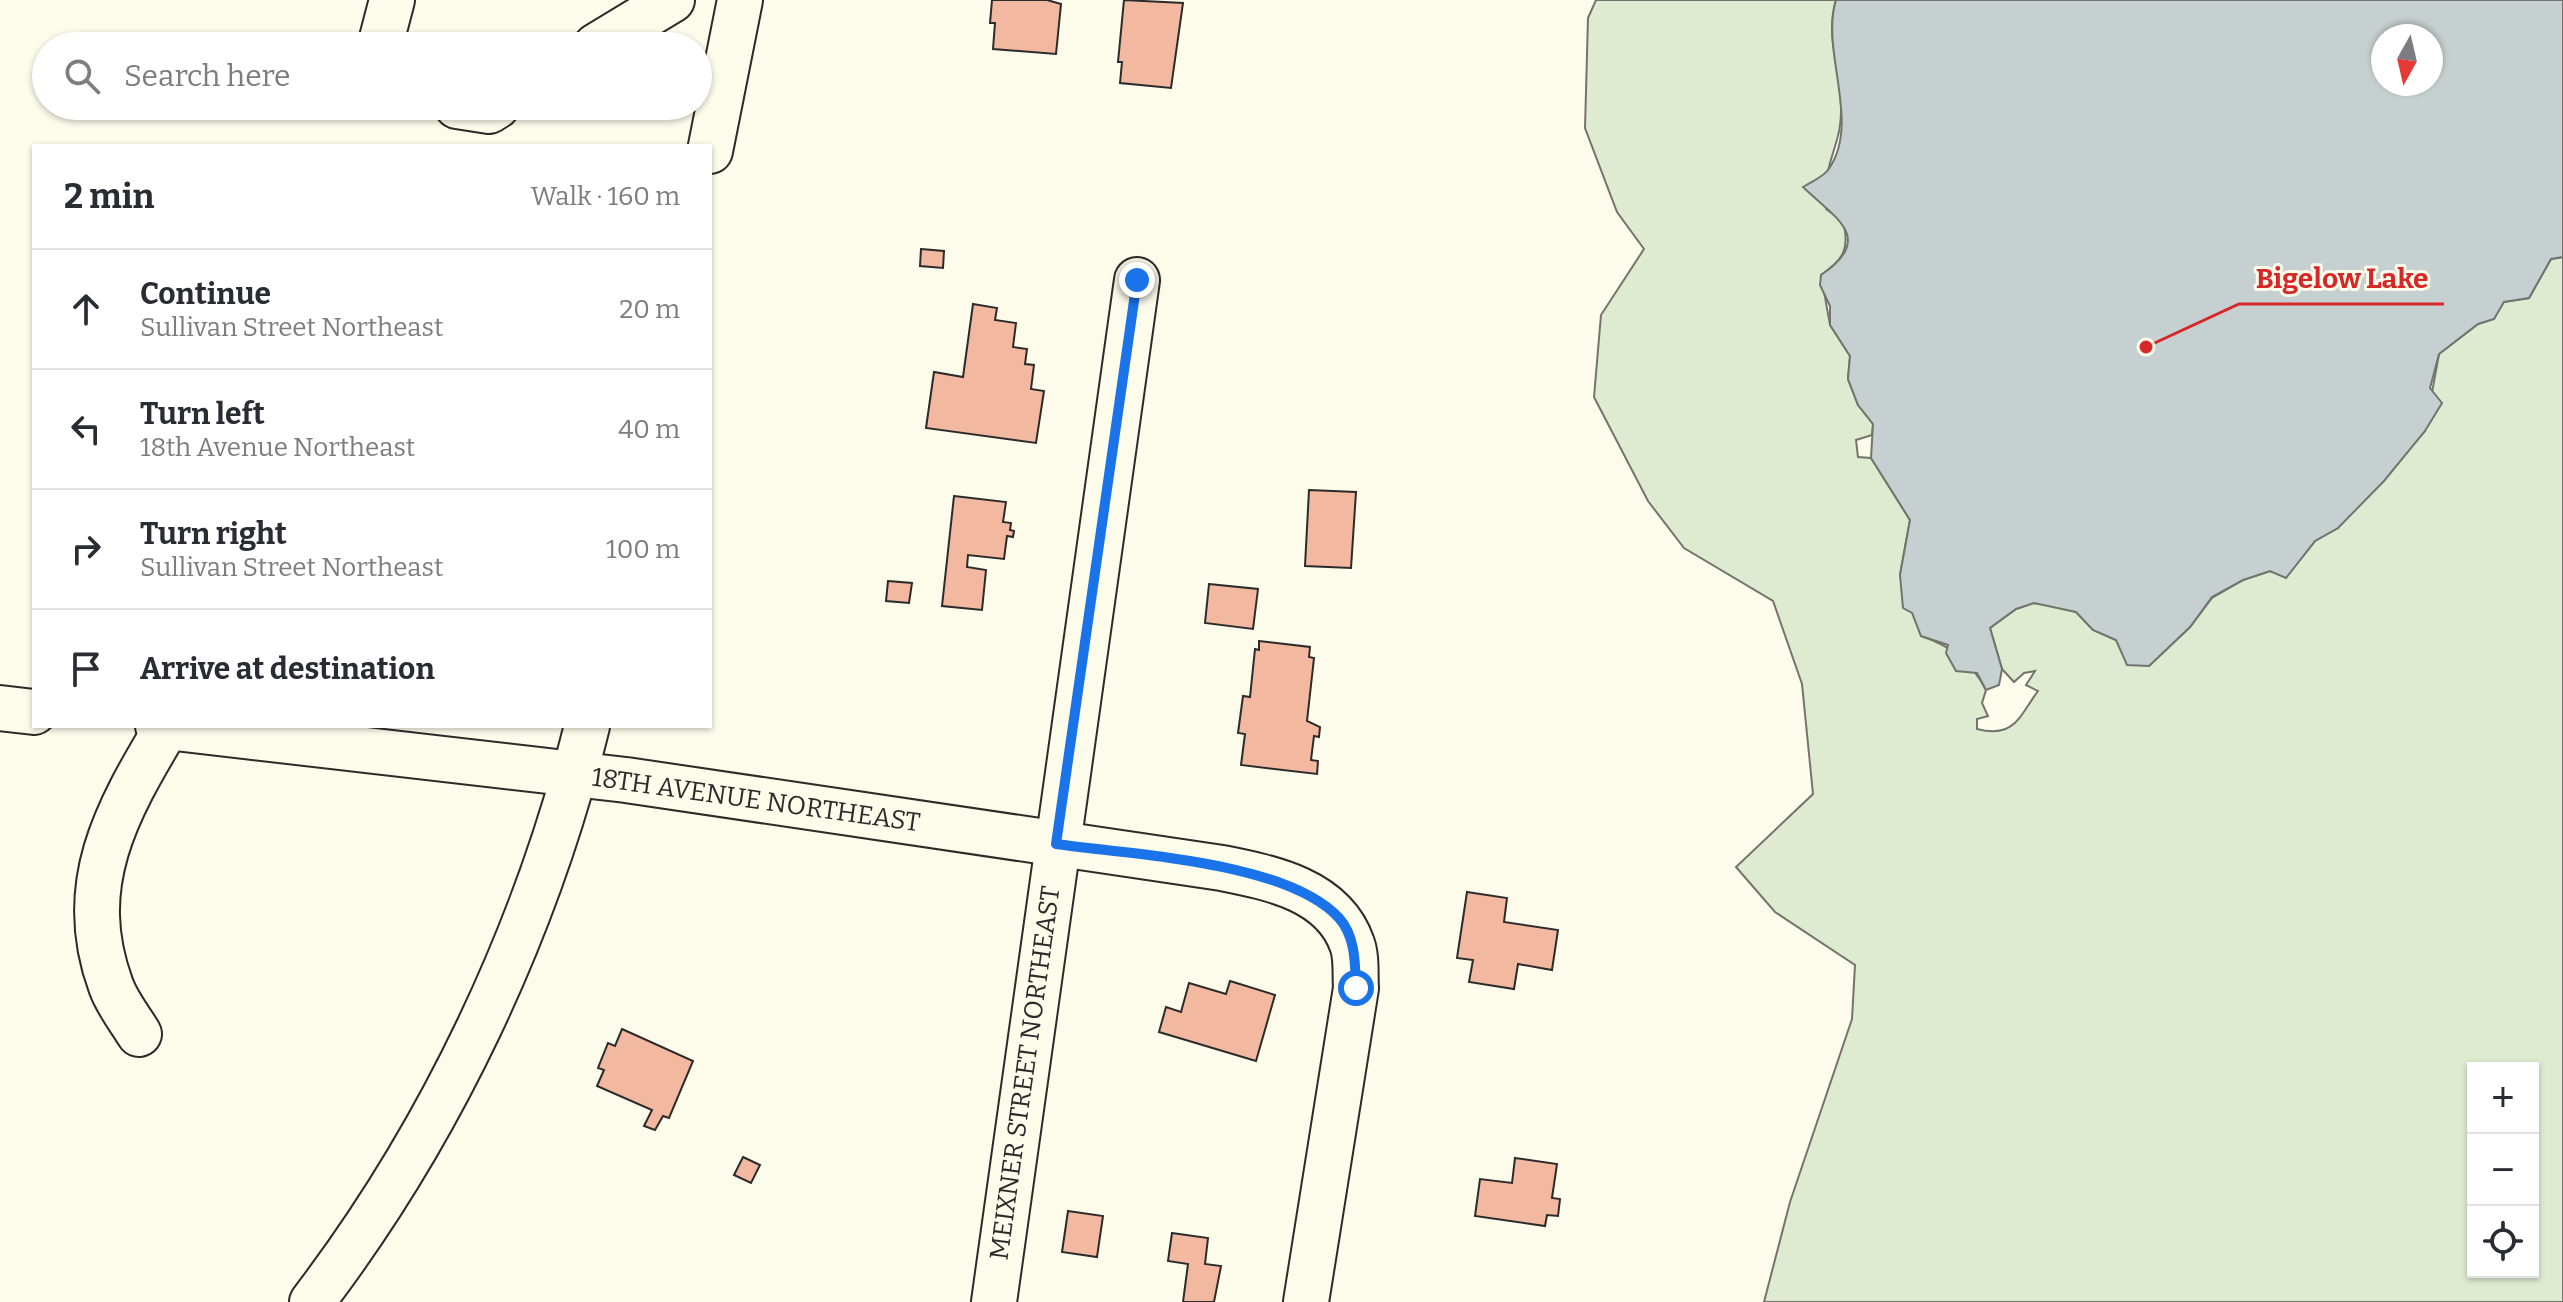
<!DOCTYPE html>
<meta charset="utf-8">
<style>
body{margin:0;font-family:Bitter,serif;background:#f2f2f3;color:#2b2b33}
.controls{position:absolute;right:24px;bottom:24px;display:grid;overflow:hidden;border-radius:0px;box-shadow:0 2px 6px #0004}
.controls button{width:72px;height:72px;display:grid;place-items:center;padding:0;border:0;border-bottom:2px solid #e1e1e2;background:#fff;color:#2b2b33;font:40px sans-serif}
.compass{position:absolute;left:2371px;top:24px;width:72px;height:72px;border-radius:50%;background:#fff;box-shadow:0 2px 6px #0004;rotate:188deg}
.stop{position:absolute;width:24px;height:24px;margin:-18px;border:6px solid #1a73e8;border-radius:50%;background:#fff}
.stop.end{background:#1a73e8;border-color:#fff;box-shadow:0 2px 8px #0008}
.list{margin:0;padding:0;list-style:none}
h2{display:flex;justify-content:space-between;align-items:center;height:104px;margin:0;padding:0 32px;font-size:34px}
h2 small{font-size:26px;font-weight:400;color:#7c7c81}
.list li{display:grid;grid-template-columns:52px 1fr auto;gap:24px;align-items:center;box-sizing:border-box;height:120px;padding:0 32px;border-top:2px solid #e1e1e2}
.list b{display:block;font-size:30px;white-space:nowrap}
.list p{margin:0;font-size:26px;white-space:nowrap;color:#7c7c81}
.list em{font-size:26px;font-style:normal;color:#7c7c81}
.icon{flex:none;width:44px;height:44px;fill:none;stroke:currentColor;stroke-width:2;stroke-linecap:round;stroke-linejoin:round}
.map{position:relative;flex:none;width:2563px;height:1302px;overflow:hidden}
.search{position:absolute;background:#fff;box-shadow:0 2px 6px #0004;left:32px;top:32px;width:680px;height:88px;display:flex;align-items:center;gap:20px;box-sizing:border-box;padding:0 28px;border-radius:44px;color:#7c7c81;font-size:30px}
.panel{position:absolute;background:#fff;box-shadow:0 2px 6px #0004;left:32px;top:144px;width:680px;height:584px;border-radius:0px}
.map>svg:first-child{display:block}
.green{fill:#deebd1;stroke:#74746e;stroke-width:2;fill-rule:evenodd}
.water{fill:#c7d0d0;stroke:#74746e;stroke-width:2;fill-rule:evenodd}
.building{fill:#f2b8a0;stroke:#2b2b2b;stroke-width:2}
.lines{fill:none;stroke-linecap:round;stroke-linejoin:round}
.minor-casing{stroke:#2b2b2b;stroke-width:48}
.minor{stroke:#fdfbea;stroke-width:44}
.route{stroke:#1a73e8;stroke-width:10}
.labels{text-anchor:middle;dominant-baseline:central;stroke-width:6;stroke-linejoin:round;paint-order:stroke}
.street-label{font-size:26px;fill:#2b2b2b;stroke:#fdfbea}
.leader{fill:none;stroke:#d62828;stroke-width:3}
.callout-dot{fill:#d62828;stroke:#fdfbea;stroke-width:3}
.callout-label{font-size:28px;text-anchor:middle;font-weight:bold;fill:#d62828;stroke:#fdfbea;stroke-width:6;stroke-linejoin:round;paint-order:stroke}
</style>
<div class="map">
<svg width="2563" height="1302" viewBox="0 0 2563 1302">
<rect width="100%" height="100%" fill="#fdfbea"/>
<path class="green" d="M1596,0H1836C1825,36 1840,69 1841,105C1842,134 1834,145 1828,171C1825,183 1826,197 1826,209L1843,221C1850,249 1844,259 1821,275L1830,325L1850,356L1848,379L1858,405L1873,424L1872,435L1856,440L1858,457L1871,458L1910,520L1900,575L1921,636C1951,646 1971,661 1986,690L1982,703L1988,716L1977,719V729C2015,739 2020,715 2038,691L2026,685L2035,671L2024,673L2014,682L2002,669L1990,628L2016,609L2034,603L2057,607L2076,612L2093,630L2116,640L2149,666L2190,627L2212,598L2243,580L2270,571L2286,577L2315,541L2338,528L2425,431L2439,354L2478,324L2494,319L2503,302L2529,298L2551,259L2563,257V1302H1764L1790,1202L1852,1019L1855,965L1775,912L1736,867L1813,794L1802,684L1773,601L1684,548L1648,501L1594,397L1601,315L1644,249L1617,212L1585,128L1588,18ZM2473,1068H2533V1272H2473Z"/>
<path class="water" d="M1836,0H2563V257L2551,259L2529,298L2504,302L2494,319L2478,324L2439,354L2430,388L2442,403L2425,431L2384,481L2338,528L2315,541L2286,578L2270,571L2243,580L2212,597L2190,627L2149,666L2127,665L2116,640L2093,630L2076,612L2034,603L2016,609L1990,628L2002,669L1999,685L1986,690L1977,673L1956,671L1946,653L1948,645L1921,636L1912,613L1903,608L1900,575L1910,520L1871,458L1873,424L1858,405L1848,379L1850,356L1830,325V306L1820,285L1821,275C1876,238 1835,218 1803,187C1811,182 1823,177 1828,170C1862,123 1820,52 1836,0ZM2383,36H2431V84H2383Z"/>
<g class="building">
<polygon points="992,0 1047,0 1061,4 1056,54 993,49 995,23 990,23"/>
<polygon points="1124,0 1183,3 1171,88 1120,83 1122,62 1118,62"/>
<polygon points="921,249 944,251 943,268 920,266"/>
<polygon points="973,304 997,308 995,320 1016,323 1013,347 1027,349 1025,364 1034,365 1031,389 1044,391 1036,443 926,428 934,372 963,377"/>
<polygon points="1309,490 1356,492 1351,568 1305,566"/>
<polygon points="954,496 1006,502 1003,522 1011,523 1010,530 1014,531 1013,537 1007,536 1004,559 968,555 967,567 986,570 982,610 942,606"/>
<polygon points="888,581 912,583 909,603 886,601"/>
<polygon points="1209,584 1258,589 1253,629 1205,623"/>
<polygon points="1259,641 1310,647 1309,657 1314,658 1307,721 1320,727 1319,737 1314,736 1311,760 1318,761 1317,774 1241,765 1245,734 1238,733 1243,696 1250,697 1255,649 1259,650"/>
<polygon points="1467,892 1507,898 1504,922 1558,930 1552,970 1518,964 1514,989 1469,982 1473,960 1457,958"/>
<polygon points="1230,981 1275,995 1256,1061 1159,1032 1166,1007 1181,1012 1189,983 1226,994"/>
<polygon points="622,1029 693,1061 669,1118 663,1116 655,1130 644,1126 652,1110 597,1086 604,1070 598,1068 608,1043 615,1046"/>
<polygon points="743,1157 760,1165 751,1183 734,1175"/>
<polygon points="1515,1158 1557,1164 1552,1198 1560,1199 1558,1216 1547,1215 1545,1226 1475,1216 1480,1179 1512,1183"/>
<polygon points="1068,1211 1103,1216 1097,1257 1062,1252"/>
<polygon points="1172,1233 1208,1238 1205,1264 1221,1266 1214,1302 1183,1302 1188,1264 1168,1261"/>
</g>
<g class="lines">
<g class="minor-casing">
<g id="minor">
<polyline points="380,46 392,0"/>
<polyline points="596,46 672,0"/>
<polyline points="457,106 489,111 497,106"/>
<polyline points="710,151 740,0"/>
<polyline points="0,708 34,712"/>
<path d="M158,726L626,780L1222,868C1272,878 1333,890 1352,944C1357,957 1355,975 1356,988L1306,1302"/>
<path d="M139,1034C130,1019 117,1003 111,986C74,886 116,812 167,727"/>
<path d="M312,1302C441,1133 536,932 587,726"/>
<polyline points="994,1302 1137,280"/>
</g>
</g>
<use href="#minor" class="minor"/>
</g>
<g class="lines">
<path class="route" d="M1137,280L1056,844C1132,855 1286,861 1339,918C1356,937 1355,965 1356,988"/>
</g>
<g class="labels">
<g class="street-label">
<text transform="translate(756 800) rotate(8)">18TH AVENUE NORTHEAST</text>
<text transform="translate(1025 1073) rotate(-82)">MEIXNER STREET NORTHEAST</text>
</g>
</g>
<path class="leader" d="M2146 347L2239 304H2444"/>
<circle class="callout-dot" cx="2146" cy="347" r="8"/>
<g class="callout-label">
<text x="2342" y="288">Bigelow Lake</text>
</g>
</svg>
<div class="controls">
<button>+</button>
<button>−</button>
<button><svg class="icon" aria-label="locate" viewBox="0 0 24 24"><circle cx="12" cy="12" r="6"/><path d="M12 2v4M12 18v4M2 12h4M18 12h4"/></svg></button>
</div>
<svg class="compass" viewBox="-18 -18 36 36"><path d="M0-13l5 13h-10z" fill="#e53935"/><path d="M0 13l5-13h-10z" fill="#7c7c81"/></svg>
<div class="stop" style="left:1356px;top:988px"></div>
<div class="stop end" style="left:1137px;top:280px"></div>
<div class="search"><svg class="icon" aria-label="search" viewBox="0 0 24 24"><circle cx="10" cy="10" r="6"/><path d="M15 15l6 6"/></svg>Search here</div>
<section class="panel">
<h2>2 min<small>Walk · 160 m</small></h2>
<ul class="list">
<li><svg class="icon" aria-label="ahead" viewBox="0 0 24 24"><path d="M12 20V5M6 11l6-6 6 6"/></svg><div><b>Continue</b><p>Sullivan Street Northeast</p></div><em>20 m</em></li>
<li><svg class="icon" aria-label="left" viewBox="0 0 24 24"><path d="M17 20v-9H6M10 6l-5 5 5 5"/></svg><div><b>Turn left</b><p>18th Avenue Northeast</p></div><em>40 m</em></li>
<li><svg class="icon" aria-label="right" viewBox="0 0 24 24"><path d="M7 20v-9h11M14 6l5 5-5 5"/></svg><div><b>Turn right</b><p>Sullivan Street Northeast</p></div><em>100 m</em></li>
<li><svg class="icon" aria-label="arrive" viewBox="0 0 24 24"><path d="M6 21V4h12l-3 4 3 4H6"/></svg><div><b>Arrive at destination</b></div></li>
</ul>
</section>
</div>
